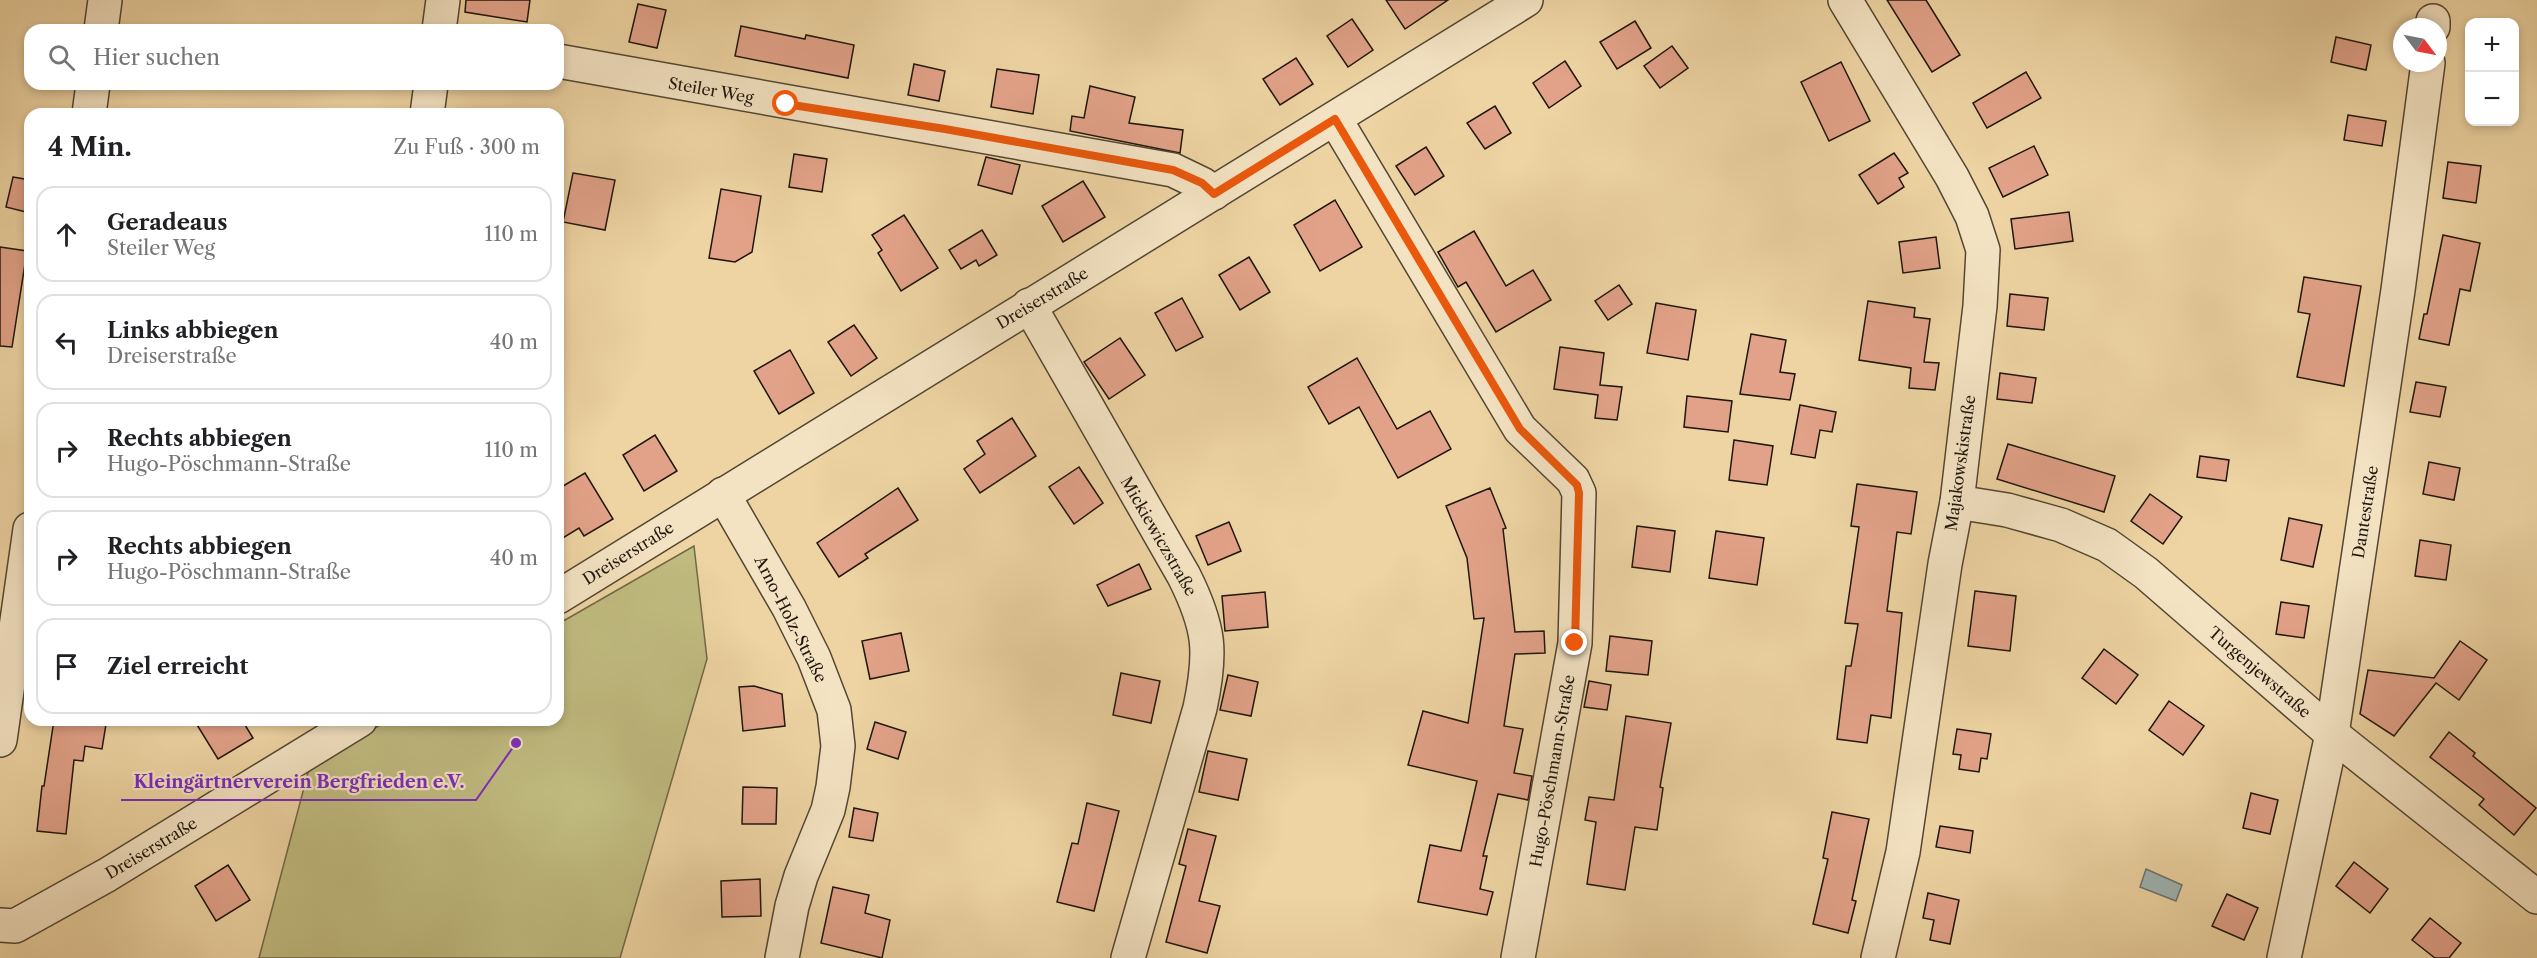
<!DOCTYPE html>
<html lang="de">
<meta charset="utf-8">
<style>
body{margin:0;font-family:"Libre Caslon Text",serif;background:#f2f2f2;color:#202124}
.controls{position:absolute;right:18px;top:18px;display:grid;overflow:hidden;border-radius:12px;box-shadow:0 3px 9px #0003}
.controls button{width:54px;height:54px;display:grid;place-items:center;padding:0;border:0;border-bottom:2px solid #e0e0e0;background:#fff;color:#202124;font:30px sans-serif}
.compass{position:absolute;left:2393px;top:18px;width:54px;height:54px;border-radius:50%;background:#fff;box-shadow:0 3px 9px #0003;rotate:122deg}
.stop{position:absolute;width:18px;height:18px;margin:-14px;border:4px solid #ea580c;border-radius:50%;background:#fff}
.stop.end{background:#ea580c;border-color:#fff;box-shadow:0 2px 6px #0008}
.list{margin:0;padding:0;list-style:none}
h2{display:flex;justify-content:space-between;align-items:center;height:78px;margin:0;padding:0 24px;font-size:26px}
h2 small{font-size:20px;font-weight:400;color:#757577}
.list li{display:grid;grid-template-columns:39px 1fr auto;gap:18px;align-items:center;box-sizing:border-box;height:96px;margin:0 12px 12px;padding:0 12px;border:2px solid #e0e0e0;border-radius:18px}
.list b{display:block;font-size:22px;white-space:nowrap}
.list p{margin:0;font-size:20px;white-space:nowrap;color:#757577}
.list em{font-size:20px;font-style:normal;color:#757577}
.icon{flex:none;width:33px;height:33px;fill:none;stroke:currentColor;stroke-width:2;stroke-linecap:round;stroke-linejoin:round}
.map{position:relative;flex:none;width:2537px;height:958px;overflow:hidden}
.search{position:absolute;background:#fff;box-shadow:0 3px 9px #0003;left:24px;top:24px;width:540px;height:66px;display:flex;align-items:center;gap:15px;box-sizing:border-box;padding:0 21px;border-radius:18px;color:#757577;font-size:22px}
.panel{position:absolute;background:#fff;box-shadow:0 3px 9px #0003;left:24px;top:108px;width:540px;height:618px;border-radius:18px}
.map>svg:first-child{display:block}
.green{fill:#c0bb80;stroke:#706846;stroke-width:1.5}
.water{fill:#9fb5b3;stroke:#6c7570;stroke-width:1.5}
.building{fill:#e2a289;stroke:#1f160c;stroke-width:1.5}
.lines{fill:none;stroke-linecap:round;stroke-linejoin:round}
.minor-casing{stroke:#534632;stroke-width:36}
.minor{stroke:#f4e3c3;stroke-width:33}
.route{stroke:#ea580c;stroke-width:8}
.labels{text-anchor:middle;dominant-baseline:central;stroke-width:4.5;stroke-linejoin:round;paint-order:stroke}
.street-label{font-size:16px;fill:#1f160c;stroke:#f4e3c3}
.leader{fill:none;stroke:#7b2cbf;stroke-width:2}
.callout-dot{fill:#7b2cbf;stroke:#f4e3c3;stroke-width:2}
.callout-label{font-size:18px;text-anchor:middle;font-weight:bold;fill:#7b2cbf;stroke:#f4e3c3;stroke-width:4.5;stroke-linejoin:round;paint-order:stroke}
</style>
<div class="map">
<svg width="2537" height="958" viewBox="0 0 2537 958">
<rect width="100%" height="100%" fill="#eed4a3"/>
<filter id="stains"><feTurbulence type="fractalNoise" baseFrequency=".00333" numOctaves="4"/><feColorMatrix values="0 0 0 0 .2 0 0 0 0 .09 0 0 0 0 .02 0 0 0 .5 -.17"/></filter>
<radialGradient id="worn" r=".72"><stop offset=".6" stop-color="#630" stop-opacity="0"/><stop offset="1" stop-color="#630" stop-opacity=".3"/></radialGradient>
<polygon class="green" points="694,546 707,659 620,958 259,958 310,765 389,720 558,720 558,624"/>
<polygon class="water" points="2146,869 2182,885 2176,901 2140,887"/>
<g class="building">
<polygon points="466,0 530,0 527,22 465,12"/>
<polygon points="1386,0 1448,0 1405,29"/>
<polygon points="1887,0 1926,0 1960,55 1932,72"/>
<polygon points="638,4 666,10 657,48 629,42"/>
<polygon points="1352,19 1373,50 1348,67 1327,36"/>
<polygon points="1635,21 1651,48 1617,69 1600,42"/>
<polygon points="741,26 805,39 806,35 854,45 848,78 735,56"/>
<polygon points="2336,37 2371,45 2366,70 2331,62"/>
<polygon points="1672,46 1688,68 1660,88 1644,66"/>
<polygon points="1296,58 1313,84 1280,105 1263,79"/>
<polygon points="1565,61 1581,86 1549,108 1533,83"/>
<polygon points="1841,62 1870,121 1829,141 1801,82"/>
<polygon points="914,64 945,71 939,101 908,95"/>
<polygon points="997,69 1039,75 1033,114 991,107"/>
<polygon points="2026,72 2041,98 1987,128 1973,103"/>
<polygon points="1090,86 1135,97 1129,123 1183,130 1180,153 1070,131 1072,116 1084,118"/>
<polygon points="1495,106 1511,133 1485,149 1467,123"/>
<polygon points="2348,115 2386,121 2382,146 2344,140"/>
<polygon points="2034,146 2048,175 2003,197 1989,168"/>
<polygon points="1426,147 1444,176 1415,195 1396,166"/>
<polygon points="1894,153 1908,173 1899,178 1904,187 1878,204 1859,175"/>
<polygon points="794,154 827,159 822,192 789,187"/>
<polygon points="986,157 1020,165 1012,194 978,185"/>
<polygon points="2448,162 2481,166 2476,203 2443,198"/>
<polygon points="573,173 615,180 605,230 563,222"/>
<polygon points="13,177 30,180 30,213 6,207"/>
<polygon points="1083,181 1105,217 1063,242 1042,206"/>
<polygon points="721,189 761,196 752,252 735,262 709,258"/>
<polygon points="1335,200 1362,247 1320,271 1294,225"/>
<polygon points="2069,212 2073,241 2015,249 2011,219"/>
<polygon points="904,215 938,268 901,291 878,253 882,250 872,235"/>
<polygon points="982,230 997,255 979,266 976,260 961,269 949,250"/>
<polygon points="1474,231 1506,286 1533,270 1551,300 1496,332 1466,282 1458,287 1438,252"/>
<polygon points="2443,235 2480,243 2470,291 2460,289 2449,345 2419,339 2424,314 2427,314"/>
<polygon points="1936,237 1940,268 1903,273 1899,242"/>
<polygon points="0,247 27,251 12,347 0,346"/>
<polygon points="1249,257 1270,292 1240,310 1219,275"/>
<polygon points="2304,277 2361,286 2344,386 2297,377 2310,314 2298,312"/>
<polygon points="1619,285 1632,304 1608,320 1595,301"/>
<polygon points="2010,294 2048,298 2044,330 2007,326"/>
<polygon points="1182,298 1203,337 1176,351 1155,313"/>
<polygon points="1868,301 1915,308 1914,317 1930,319 1924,362 1939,363 1935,390 1909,388 1911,368 1859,360"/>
<polygon points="1656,303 1696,310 1688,360 1647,353"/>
<polygon points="854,325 877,358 851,376 828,342"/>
<polygon points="1751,334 1786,340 1780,372 1795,374 1790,400 1740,394"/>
<polygon points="1120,338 1145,375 1109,399 1084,362"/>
<polygon points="1560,347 1604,353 1600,385 1622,387 1617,420 1595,418 1598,395 1554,389"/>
<polygon points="790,350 814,393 779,414 754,371"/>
<polygon points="1357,358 1397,429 1430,411 1451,449 1398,478 1359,407 1329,424 1308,387"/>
<polygon points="2000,373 2036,378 2032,403 1997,399"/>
<polygon points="2416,382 2446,387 2440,417 2410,412"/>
<polygon points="1687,396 1732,401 1728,432 1684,427"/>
<polygon points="1800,405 1836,412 1832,432 1820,430 1815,458 1791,454"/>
<polygon points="1012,418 1036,456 980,493 964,469 985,454 977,441"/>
<polygon points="655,435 677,471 644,491 623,455"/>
<polygon points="1734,440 1773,446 1767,485 1729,480"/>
<polygon points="2008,444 2115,476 2104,512 1997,479"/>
<polygon points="2200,456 2229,460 2226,481 2197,477"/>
<polygon points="2429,462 2460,468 2454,500 2423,494"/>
<polygon points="1079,467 1103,503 1074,524 1049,487"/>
<polygon points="585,473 613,519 584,536 579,528 558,541 558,489"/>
<polygon points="1857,484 1917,492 1911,534 1897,532 1887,611 1902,613 1891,718 1871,715 1867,743 1837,739 1846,666 1851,666 1858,624 1845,623 1859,527 1851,526"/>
<polygon points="898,488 918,520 865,554 868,558 839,577 817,543"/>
<polygon points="1490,488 1506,528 1503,529 1515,632 1544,631 1545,653 1515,654 1504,726 1523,729 1514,773 1532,776 1528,800 1498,794 1483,856 1487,856 1480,889 1493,892 1487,915 1418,902 1430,845 1461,851 1477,781 1408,765 1423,711 1468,723 1484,618 1474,619 1467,558 1446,506"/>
<polygon points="2150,494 2182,517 2163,544 2131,521"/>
<polygon points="2289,518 2322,525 2313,567 2281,560"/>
<polygon points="1229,522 1241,551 1208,565 1196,536"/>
<polygon points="1637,526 1675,531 1670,572 1632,567"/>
<polygon points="1716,531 1764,538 1757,585 1709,578"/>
<polygon points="2420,540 2451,545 2446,580 2415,576"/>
<polygon points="1139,564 1151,589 1108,606 1097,585"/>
<polygon points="1975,591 2016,596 2010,651 1968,646"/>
<polygon points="1265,592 1268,627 1225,631 1222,596"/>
<polygon points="2281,602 2309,606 2304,638 2276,634"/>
<polygon points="901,633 909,671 870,679 862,641"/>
<polygon points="1610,636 1652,641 1648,675 1606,671"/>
<polygon points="2460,641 2487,660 2459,700 2436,683 2394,736 2360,714 2368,670 2434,678"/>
<polygon points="2104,649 2138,675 2116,704 2082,678"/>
<polygon points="1121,673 1160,681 1151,723 1113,715"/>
<polygon points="1228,675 1258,682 1251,716 1220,710"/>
<polygon points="1589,681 1611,685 1607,710 1584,707"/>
<polygon points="754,686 782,694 785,726 743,731 739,687"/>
<polygon points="2169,701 2204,726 2183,755 2149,730"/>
<polygon points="1626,716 1671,723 1660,787 1663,788 1657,830 1635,827 1625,890 1587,884 1596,822 1585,820 1589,797 1614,800"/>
<polygon points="54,720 81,720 106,724 102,749 85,746 83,761 74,760 66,834 37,831 42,786 44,786"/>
<polygon points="194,720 242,720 253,738 218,759"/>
<polygon points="875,722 906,732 898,759 867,749"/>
<polygon points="1957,729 1991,734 1987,759 1981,758 1979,772 1959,769 1961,755 1953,754"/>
<polygon points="2449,732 2475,753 2473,756 2536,808 2514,835 2479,805 2484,799 2430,757"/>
<polygon points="1208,751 1247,759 1238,800 1199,792"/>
<polygon points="743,787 777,788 776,824 742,824"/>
<polygon points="2251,793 2278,800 2270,834 2243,828"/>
<polygon points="1087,803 1119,811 1094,911 1057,902 1072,843 1078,844"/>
<polygon points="854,808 878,813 873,841 849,837"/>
<polygon points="1832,812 1869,819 1852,900 1856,901 1848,933 1813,924 1828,859 1823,858"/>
<polygon points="1940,826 1973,831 1970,853 1936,847"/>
<polygon points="1188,829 1216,836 1199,901 1220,906 1207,953 1166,942 1186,866 1179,864"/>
<polygon points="2354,862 2388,889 2370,913 2336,886"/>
<polygon points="228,865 250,900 216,921 195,886"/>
<polygon points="760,879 761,916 722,917 721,881"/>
<polygon points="833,887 869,895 865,913 890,920 882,958 821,943"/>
<polygon points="1928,893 1959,900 1950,944 1930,940 1934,920 1923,918"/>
<polygon points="2227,894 2258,908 2244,940 2212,926"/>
<polygon points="2430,918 2461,943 2449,958 2435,958 2412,940"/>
</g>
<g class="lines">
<g class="minor-casing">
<g id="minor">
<polyline points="1845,0 1952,177 1972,216 1983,250 1980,306 1957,502 1945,564 1903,852 1878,958"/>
<polyline points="2433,27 2433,21"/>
<polyline points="101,30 105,0"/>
<polyline points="439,30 443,0"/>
<polyline points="558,61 1173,170 1202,184 1214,193"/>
<polyline points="89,114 93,84"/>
<polyline points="427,114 431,84"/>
<polyline points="1335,119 1520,429 1573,480 1579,493 1575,643 1518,958"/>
<path d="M1029,305L1184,576C1210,628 1212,652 1200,708L1128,958"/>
<polyline points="723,494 789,608 814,658 834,710 838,746 833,787 828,810 801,876 792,906 782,958"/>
<polyline points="1957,502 2007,510 2061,525 2107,545 2146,573 2332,734 2537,897"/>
<polyline points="558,597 1526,0"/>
<polyline points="0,740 30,529"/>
<polyline points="0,925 15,926 107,875 360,720"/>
<polyline points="2284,958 2332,734 2398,290 2428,63"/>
</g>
</g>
<use href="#minor" class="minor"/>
</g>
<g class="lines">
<polyline class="route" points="786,104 945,129 1173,170 1202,183 1214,194 1335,119 1520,429 1577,485 1579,493 1575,643"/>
</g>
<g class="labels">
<g class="street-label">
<text transform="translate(711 90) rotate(10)">Steiler Weg</text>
<text transform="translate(1042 298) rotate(-31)">Dreiserstraße</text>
<text transform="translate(1960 463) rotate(-82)">Majakowskistraße</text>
<text transform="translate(2365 512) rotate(-81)">Dantestraße</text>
<text transform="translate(1159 536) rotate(60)">Mickiewiczstraße</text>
<text transform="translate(628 553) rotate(-32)">Dreiserstraße</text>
<text transform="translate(791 619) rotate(63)">Arno-Holz-Straße</text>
<text transform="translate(2260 672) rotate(41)">Turgenjewstraße</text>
<text transform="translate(1552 771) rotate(-80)">Hugo-Pöschmann-Straße</text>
<text transform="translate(151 848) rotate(-31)">Dreiserstraße</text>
</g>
</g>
<path class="leader" d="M516 743L476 800H121"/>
<circle class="callout-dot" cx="516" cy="743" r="6"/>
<g class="callout-label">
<text x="299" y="788">Kleingärtnerverein Bergfrieden e.V.</text>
</g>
<rect width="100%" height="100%" filter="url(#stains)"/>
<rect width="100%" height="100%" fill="url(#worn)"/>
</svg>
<div class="controls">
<button>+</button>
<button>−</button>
</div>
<svg class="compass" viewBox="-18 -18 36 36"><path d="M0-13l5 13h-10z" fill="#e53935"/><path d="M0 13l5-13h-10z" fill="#757577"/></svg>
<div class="stop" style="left:786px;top:104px"></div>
<div class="stop end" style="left:1575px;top:643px"></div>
<div class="search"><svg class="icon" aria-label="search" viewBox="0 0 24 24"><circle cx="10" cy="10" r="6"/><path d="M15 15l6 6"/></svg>Hier suchen</div>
<section class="panel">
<h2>4 Min.<small>Zu Fuß · 300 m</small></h2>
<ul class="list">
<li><svg class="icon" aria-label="ahead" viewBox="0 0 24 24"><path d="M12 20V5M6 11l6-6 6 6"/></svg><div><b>Geradeaus</b><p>Steiler Weg</p></div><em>110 m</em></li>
<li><svg class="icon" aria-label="left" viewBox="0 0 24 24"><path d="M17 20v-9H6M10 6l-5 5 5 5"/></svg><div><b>Links abbiegen</b><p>Dreiserstraße</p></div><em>40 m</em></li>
<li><svg class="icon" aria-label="right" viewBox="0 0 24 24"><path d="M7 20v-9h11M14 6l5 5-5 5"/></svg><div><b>Rechts abbiegen</b><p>Hugo-Pöschmann-Straße</p></div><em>110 m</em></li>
<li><svg class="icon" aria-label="right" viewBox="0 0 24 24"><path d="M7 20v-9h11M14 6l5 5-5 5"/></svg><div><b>Rechts abbiegen</b><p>Hugo-Pöschmann-Straße</p></div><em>40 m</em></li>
<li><svg class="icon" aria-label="arrive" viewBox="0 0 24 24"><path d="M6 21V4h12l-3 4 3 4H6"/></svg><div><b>Ziel erreicht</b></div></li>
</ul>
</section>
</div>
